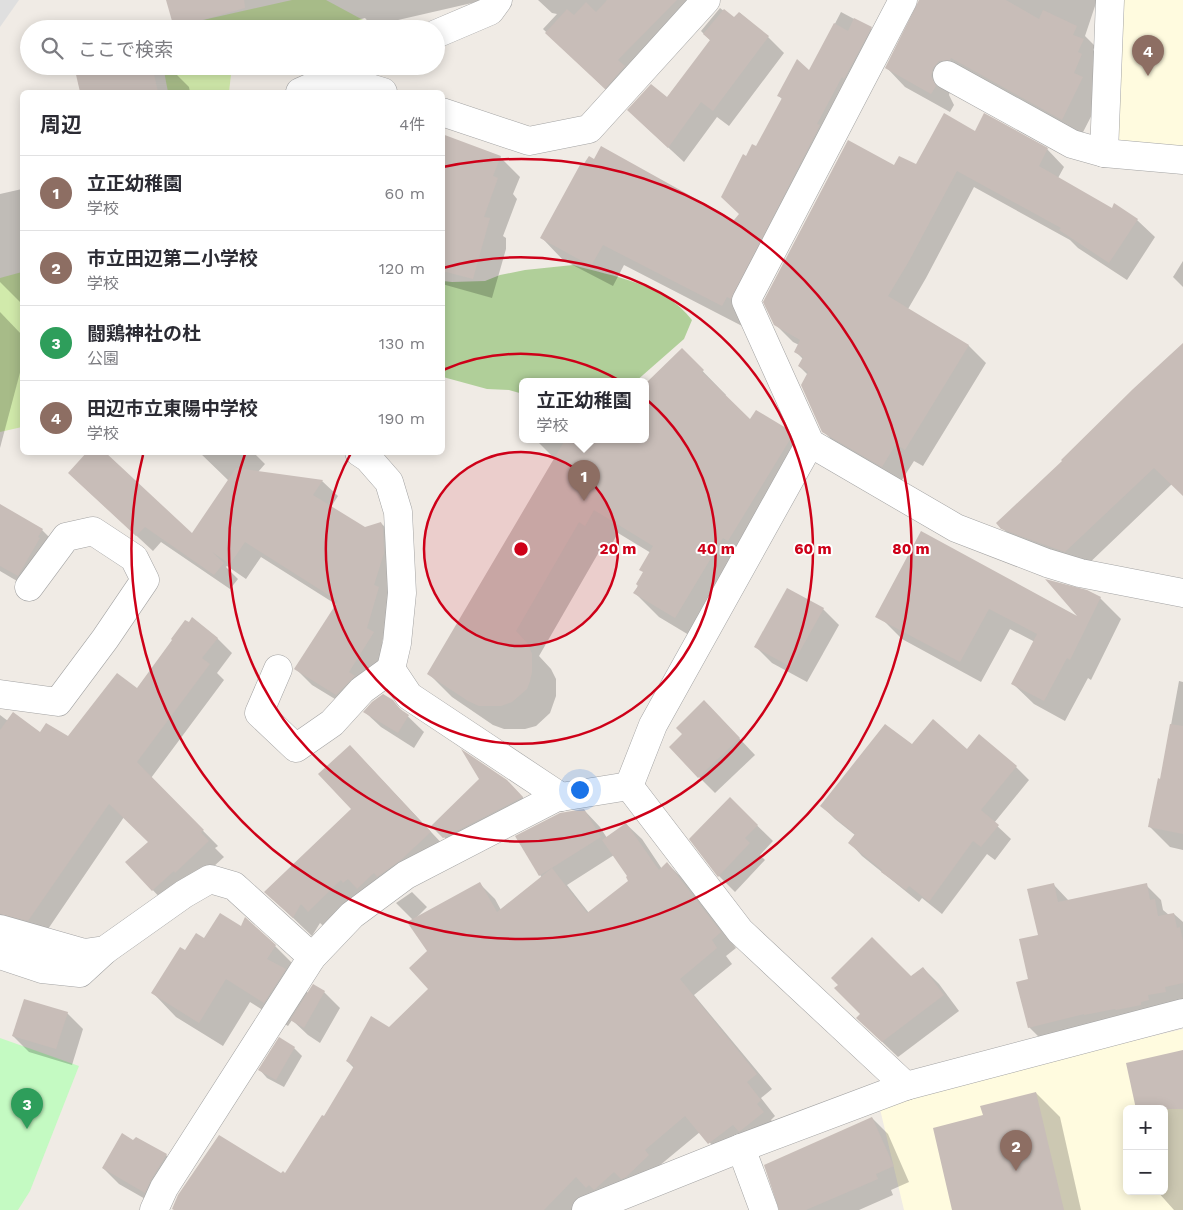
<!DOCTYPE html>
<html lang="ja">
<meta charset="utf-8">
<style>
body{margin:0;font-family:"Work Sans","Noto Sans JP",sans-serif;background:#f2f2f3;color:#2b2b33}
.controls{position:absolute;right:15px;bottom:15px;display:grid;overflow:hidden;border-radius:8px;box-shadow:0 2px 12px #0003}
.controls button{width:45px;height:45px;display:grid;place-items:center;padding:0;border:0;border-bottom:1px solid #e1e1e2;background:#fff;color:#2b2b33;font:25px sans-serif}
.you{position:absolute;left:579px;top:789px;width:18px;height:18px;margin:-12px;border:4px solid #fff;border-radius:50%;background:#1a73e8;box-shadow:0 0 0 8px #1a73e833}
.badge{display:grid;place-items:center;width:32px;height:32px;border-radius:50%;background:#111827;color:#fff;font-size:16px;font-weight:700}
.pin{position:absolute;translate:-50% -41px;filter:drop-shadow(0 1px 2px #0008)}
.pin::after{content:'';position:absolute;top:26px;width:18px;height:15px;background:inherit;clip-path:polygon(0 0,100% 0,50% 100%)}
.popup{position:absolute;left:519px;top:378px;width:130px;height:65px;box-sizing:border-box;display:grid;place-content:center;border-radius:8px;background:#fff;filter:drop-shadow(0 1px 4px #0005);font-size:16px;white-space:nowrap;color:#7c7c81}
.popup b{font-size:19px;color:#2b2b33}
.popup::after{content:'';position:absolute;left:50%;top:100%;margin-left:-10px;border:10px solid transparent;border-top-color:#fff}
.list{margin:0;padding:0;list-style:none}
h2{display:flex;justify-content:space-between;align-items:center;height:65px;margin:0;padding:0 20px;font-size:21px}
h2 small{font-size:16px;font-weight:400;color:#7c7c81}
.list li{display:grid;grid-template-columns:32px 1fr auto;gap:15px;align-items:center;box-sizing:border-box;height:75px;padding:0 20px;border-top:1px solid #e1e1e2}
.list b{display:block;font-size:19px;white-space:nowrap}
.list p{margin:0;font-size:16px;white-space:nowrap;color:#7c7c81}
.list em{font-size:16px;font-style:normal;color:#7c7c81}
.icon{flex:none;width:28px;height:28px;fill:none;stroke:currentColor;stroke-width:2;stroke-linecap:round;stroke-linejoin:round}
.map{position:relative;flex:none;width:1183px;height:1210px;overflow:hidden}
.search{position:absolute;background:#fff;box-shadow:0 2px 12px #0003;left:20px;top:20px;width:425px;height:55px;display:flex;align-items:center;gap:12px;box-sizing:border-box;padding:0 18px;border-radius:28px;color:#7c7c81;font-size:19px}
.panel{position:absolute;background:#fff;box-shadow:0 2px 12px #0003;left:20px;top:90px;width:425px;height:365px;border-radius:8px}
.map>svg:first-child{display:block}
.education{fill:#fffbdf;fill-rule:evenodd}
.grass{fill:#d1eaab}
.forest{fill:#b0cf99}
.park{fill:#c4fac2}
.parking{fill:#dfdfdf}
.shadow{fill:#0003;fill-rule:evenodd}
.building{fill:#c8bdb8}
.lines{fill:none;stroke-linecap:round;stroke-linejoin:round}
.minor-casing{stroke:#a3a3a3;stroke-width:29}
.minor{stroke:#fff;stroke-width:28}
.ring{fill:none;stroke:#ce0018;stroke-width:2.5}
.centre{fill:#ce0018;stroke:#fff;stroke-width:2.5}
.ring-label{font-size:15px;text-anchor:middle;font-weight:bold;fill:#ce0018;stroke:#fff;stroke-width:4;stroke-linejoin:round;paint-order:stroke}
</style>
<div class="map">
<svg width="1183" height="1210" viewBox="0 0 1183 1210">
<rect width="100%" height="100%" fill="#f0ebe5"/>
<g class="education">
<polygon points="1121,0 1183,0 1183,160 1104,153"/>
<path d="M1183,1029V1210H904L880,1109L908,1099L1022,1067ZM1127,1109H1164V1191H1127Z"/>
</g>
<g class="grass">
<polygon points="292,0 326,0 376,27 371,29 163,29"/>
<polygon points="163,66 232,66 229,92 168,92"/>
<polygon points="22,272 22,427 0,432 0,278"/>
</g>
<path class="forest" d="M573,265C614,277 664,283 692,320L684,339L635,382H523V394L509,390L487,389L443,377V281L452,282L485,281L500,275L525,270Z"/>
<polygon class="park" points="0,1038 79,1066 30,1191 18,1210 0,1210"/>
<polygon class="parking" points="0,0 19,0 0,27"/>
<g class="shadow">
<polygon points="168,0 485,0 372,26 365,18 326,29 177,29"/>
<polygon points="538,0 709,0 621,104 543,29 557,14 552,13"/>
<polygon points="921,0 1097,0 1085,36 1095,46 1093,50 1102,59 1101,97 1080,138 951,87 949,95 954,105 950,112 905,87 887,68"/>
<polygon points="720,8 734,19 740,13 768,37 784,53 729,126 717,117 684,162 645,126 711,41 701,31"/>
<polygon points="841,12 871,28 892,49 752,320 744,327 624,265 613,286 563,260 542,238 734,222 740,214 747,157 756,148 783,100 779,96 810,72"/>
<polygon points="76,66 168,66 189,87 190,92 81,92"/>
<polygon points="976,132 1047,149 1064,167 1058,178 1112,209 1137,220 1155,237 1127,280 1078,248 1070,240 974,187 926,278 908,309 969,346 986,363 923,466 914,461 900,483 841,449 823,431 808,375 799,366 803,359 795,351 799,345 793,342 775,324 895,167 916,166"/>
<polygon points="442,135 500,157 520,177 513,194 517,199 503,236 506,238 506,249 492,298 442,284"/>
<polygon points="22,189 22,304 0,282 0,194"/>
<polygon points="1183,261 1183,287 1173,277"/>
<polygon points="0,312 22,335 22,365 0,448"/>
<polygon points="1183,344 1183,495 1172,484 1083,569 1020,545 1002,528"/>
<polygon points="682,350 726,395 725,396 751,421 785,429 810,453 699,641 659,617 635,593 651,553 618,533 609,549 603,545 539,656 551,669 556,679 556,696 550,713 536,726 525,729 504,729 493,725 452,697 429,674 555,459 536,440 645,440"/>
<polygon points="199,452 253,452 265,464 258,472 322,481 338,496 331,507 365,529 381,523 396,539 394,604 382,642 389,649 353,710 312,685 296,669 337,605 261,557 246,579 227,566 226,567 238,579 230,589 161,542 153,551 86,489 192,535 229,481"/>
<polygon points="0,513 42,530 58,546 34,591 0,571"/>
<polygon points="922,533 1082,620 1100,598 1121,619 1091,680 1088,678 1065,721 1034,704 1013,684 1035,642 1010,629 981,682 902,639 881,618"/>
<polygon points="823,609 839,625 807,682 772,663 756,647"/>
<polygon points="217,638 232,653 217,673 224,680 151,778 218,846 215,848 224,857 191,887 168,906 127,863 150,842 124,817 44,935 0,923 0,715 8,721 41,734 69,738 137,689"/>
<polygon points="1179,681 1183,682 1183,850 1170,847 1149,826 1161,780"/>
<polygon points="392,701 424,732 414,748 381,727 365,712"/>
<polygon points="720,718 755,755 715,793 699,777"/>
<polygon points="350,746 449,851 328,930 320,923 312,936 266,892 353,809"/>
<polygon points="912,746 967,751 1016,767 1029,780 994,823 1011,839 995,860 987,854 942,914 922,898 919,902 862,856 850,843 855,835 835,819 822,806"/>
<polygon points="507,781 538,813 460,853 444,837"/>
<polygon points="730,799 773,841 760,855 765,860 735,892 719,876 691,839"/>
<path d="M584,810L600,827L607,838L626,824L642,839L662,869L667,863L682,878L736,948L726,956L732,964L694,995L772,1089L761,1098L775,1116L771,1120L778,1128L725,1159L700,1132L659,1166L597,1210H183L286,1175L325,1118L354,1068L347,1061L389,1028L429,989V951L413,920L396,903L412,892L427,907L416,918L480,884L495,899L501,910L542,878L516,837ZM614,855L629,876L630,881L589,913L567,885Z"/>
<polygon points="1053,884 1069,901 1146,885 1161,900 1163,910 1169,915 1174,914 1183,922 1183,1001 1044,1042 1029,1027 1029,980"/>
<polygon points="204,940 275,946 299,970 293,978 309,994 324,992 340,1008 320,1043 308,1035 292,1020 288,1026 250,1002 223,1046 176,1017 153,993 185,952"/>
<polygon points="923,968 939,984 959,1011 898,1057 874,1034 911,977"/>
<polygon points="67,1013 83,1029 72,1065 29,1052 13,1036"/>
<polygon points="294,1048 302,1056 284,1087 267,1078 260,1070"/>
<polygon points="1183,1051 1183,1210 1174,1210 1157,1191 1164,1191 1164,1109"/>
<polygon points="1036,1093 1060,1117 1081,1210 953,1210"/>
<polygon points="872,1118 888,1134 909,1182 891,1190 893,1195 859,1210 780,1210"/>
<polygon points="136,1138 166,1155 182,1171 161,1208 119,1184 103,1168"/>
</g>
<g class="building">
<polygon points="166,0 244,0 245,8 174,28"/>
<polygon points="607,0 677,0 618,60 625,66 605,89 545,33 567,9 574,15 586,2 596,12"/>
<polygon points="919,0 1006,0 1039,19 1043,10 1077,26 1073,35 1084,39 1078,52 1082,54 1074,73 1083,77 1062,120 951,58 950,60 939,61 933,68 931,76 936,86 931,94 885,68"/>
<polygon points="724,9 734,17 739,12 769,36 713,111 701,102 668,148 627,110 651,84 667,97 710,40 703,34"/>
<polygon points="854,18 872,27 844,79 842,77 817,124 820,125 731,299 727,297 722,306 603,245 591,266 540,238 581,163 583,165 589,156 594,159 601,146 734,220 739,214 721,197 743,154 746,156 752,144 756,146 782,98 777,96 797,59 809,70 834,23 848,31"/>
<polygon points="74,66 152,66 158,92 80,92"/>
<polygon points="944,113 975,131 984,113 1048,148 1039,166 1112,208 1114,203 1138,219 1109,263 1059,230 1061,228 957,171 909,261 888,296 969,345 905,450 896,444 882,467 822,432 801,385 808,372 798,366 803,357 794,352 800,340 774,325 763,302 848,140 894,165 899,156 916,164"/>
<polygon points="442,134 501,156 493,176 498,178 484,217 490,218 473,279 442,271"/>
<polygon points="1183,343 1183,496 1154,468 1065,552 1001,529 996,523 1062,461 1061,460 1133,389"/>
<polygon points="682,348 704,370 702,372 750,419 756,410 786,428 791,438 728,541 723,538 675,618 633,593 638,586 636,584 643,572 639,570 653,546 594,510 585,526 579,522 516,631 528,644 532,654 532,672 530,681 527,689 519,696 512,702 501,706 479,706 468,701 427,674 565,440 645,440 645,384"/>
<polygon points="87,452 105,452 192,533 236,468 323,480 313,495 365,527 381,522 383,529 384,553 374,585 379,587 367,628 374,632 349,672 355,676 336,695 294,669 338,601 245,542 230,564 212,552 224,563 214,575 145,527 136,536 68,473"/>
<polygon points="0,504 43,529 38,537 40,538 18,576 0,566"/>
<polygon points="921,531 1077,616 1045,579 1087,590 1101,597 1070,660 1067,658 1044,701 1011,684 1037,634 989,609 960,662 875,617"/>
<polygon points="787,588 824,608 791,667 754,647"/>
<polygon points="192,617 218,638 202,658 210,664 137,762 204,830 201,832 209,841 175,873 174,871 152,891 125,862 148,842 109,804 28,921 0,914 0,730 13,712 40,732 46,723 68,736 117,673 137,688 172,640 171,639 185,620 189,622"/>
<polygon points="383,694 393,700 400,709 409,715 398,733 363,712 372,702"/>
<polygon points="704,700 740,738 698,778 669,747 682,734 676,728"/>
<polygon points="933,719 967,749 979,734 1017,766 981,810 999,825 981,847 973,841 929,902 909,886 906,890 881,872 882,870 848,843 855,834 820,806 885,724 912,744"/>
<polygon points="1170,724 1183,726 1183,834 1148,827 1158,778 1160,779"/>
<polygon points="350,745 431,832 401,860 377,877 374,873 357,889 348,879 343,883 341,880 308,912 301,904 293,918 264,892 351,809 318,774"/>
<polygon points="461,749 507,780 523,797 443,838 431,826 479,779"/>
<polygon points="730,797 758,825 745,838 750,843 718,877 689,839"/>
<polygon points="584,809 601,837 539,876 515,836 560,813"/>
<polygon points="626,823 659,870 667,862 721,932 712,940 717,948 680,979 757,1074 747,1082 761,1100 757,1104 764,1112 739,1132 733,1125 708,1144 685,1116 645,1150 649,1155 626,1177 621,1179 614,1172 594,1190 589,1185 586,1188 576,1177 544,1210 174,1210 172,1209 178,1195 219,1135 281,1173 283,1171 285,1173 322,1115 324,1116 354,1066 346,1061 371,1016 389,1027 428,989 409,968 427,951 407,922 480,882 497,912 552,868 587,913 628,881 626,877 627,876 602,840"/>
<polygon points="1054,883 1058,902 1147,883 1150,900 1155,899 1158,916 1174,913 1177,928 1180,927 1183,941 1183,983 1165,987 1166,992 1148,995 1149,1000 1141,1002 1141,1005 1116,1010 1115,1009 1084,1015 1084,1014 1028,1028 1016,982 1028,979 1019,939 1038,935 1027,889"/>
<polygon points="220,913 241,926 245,917 276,945 267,959 286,969 264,1003 226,979 199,1023 151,993 180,947 185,950 196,933 204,938"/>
<polygon points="872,937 911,976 923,967 944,995 882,1042 856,1018 860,1014 834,988 838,985 831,978"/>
<polygon points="313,984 325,991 304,1028 290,1020"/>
<polygon points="24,999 68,1012 56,1049 12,1036"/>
<polygon points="279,1037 295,1047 276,1080 258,1070"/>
<polygon points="1183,1050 1183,1109 1136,1109 1126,1063"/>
<polygon points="1036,1092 1064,1210 952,1210 933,1128 983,1115 980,1106"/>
<polygon points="872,1117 894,1166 876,1174 878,1179 806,1210 779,1210 764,1165"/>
<polygon points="122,1133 133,1140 136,1137 167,1154 151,1180 145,1193 102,1168"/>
</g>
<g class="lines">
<g class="minor-casing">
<g id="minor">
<polyline points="903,0 746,301 810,443 956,528 1047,563 1080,573 1183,593"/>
<polyline points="1110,0 1104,153 1183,160"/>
<polyline points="436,34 490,11 498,0"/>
<polyline points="947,75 1072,144 1104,153"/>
<polyline points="334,77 383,92"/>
<polyline points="300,92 359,66"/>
<polyline points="442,112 529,141 589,129 706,0"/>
<polyline points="359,452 368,458 389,482 398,512 402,593 397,643 391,669 409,696 561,797"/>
<polyline points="278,669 259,713 296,748 332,723 362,690 391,669"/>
<polyline points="0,694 58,702 105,639 145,580 134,558 93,531 66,537 29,587"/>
<polyline points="629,786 740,931 906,1086"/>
<polyline points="629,786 653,725 810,443"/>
<polyline points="0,929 84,953 105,950 184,894 210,879 234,886 312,957"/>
<polyline points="0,955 42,969 80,973 105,950"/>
<polyline points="741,1148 764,1210"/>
<polyline points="154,1210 164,1188 312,957 352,915 406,875 555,798 629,786"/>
<polyline points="586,1210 741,1148 906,1086 1183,1013"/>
</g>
</g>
<use href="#minor" class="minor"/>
</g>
<circle cx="521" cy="549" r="97" fill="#ce0018" fill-opacity=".12"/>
<g class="ring">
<circle cx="521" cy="549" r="97"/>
<path d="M443 370A195 195 0 1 1 351 453"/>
<path d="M443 268A292 292 0 1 1 245 454"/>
<path d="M443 167A390 390 0 1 1 143 455"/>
</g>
<circle cx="521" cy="549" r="8" class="centre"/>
<g class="ring-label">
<text x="618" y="554">20 m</text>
<text x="716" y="554">40 m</text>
<text x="813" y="554">60 m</text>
<text x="911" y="554">80 m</text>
</g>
</svg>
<div class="controls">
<button>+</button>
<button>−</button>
</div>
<div class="you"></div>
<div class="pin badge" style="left:584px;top:501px;background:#8d6e63">1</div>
<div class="popup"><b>立正幼稚園</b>学校</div>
<div class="pin badge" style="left:1016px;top:1171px;background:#8d6e63">2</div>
<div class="pin badge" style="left:27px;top:1129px;background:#2e9e5b">3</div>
<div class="pin badge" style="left:1148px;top:76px;background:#8d6e63">4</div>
<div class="search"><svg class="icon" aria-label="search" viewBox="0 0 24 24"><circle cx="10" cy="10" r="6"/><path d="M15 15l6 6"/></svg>ここで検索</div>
<section class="panel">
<h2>周辺<small>4件</small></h2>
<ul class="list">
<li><span class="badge" style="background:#8d6e63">1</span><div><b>立正幼稚園</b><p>学校</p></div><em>60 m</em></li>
<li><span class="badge" style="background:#8d6e63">2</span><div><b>市立田辺第二小学校</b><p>学校</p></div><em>120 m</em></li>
<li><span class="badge" style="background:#2e9e5b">3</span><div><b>闘鶏神社の杜</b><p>公園</p></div><em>130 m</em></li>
<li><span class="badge" style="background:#8d6e63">4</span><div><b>田辺市立東陽中学校</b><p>学校</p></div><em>190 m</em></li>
</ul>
</section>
</div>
